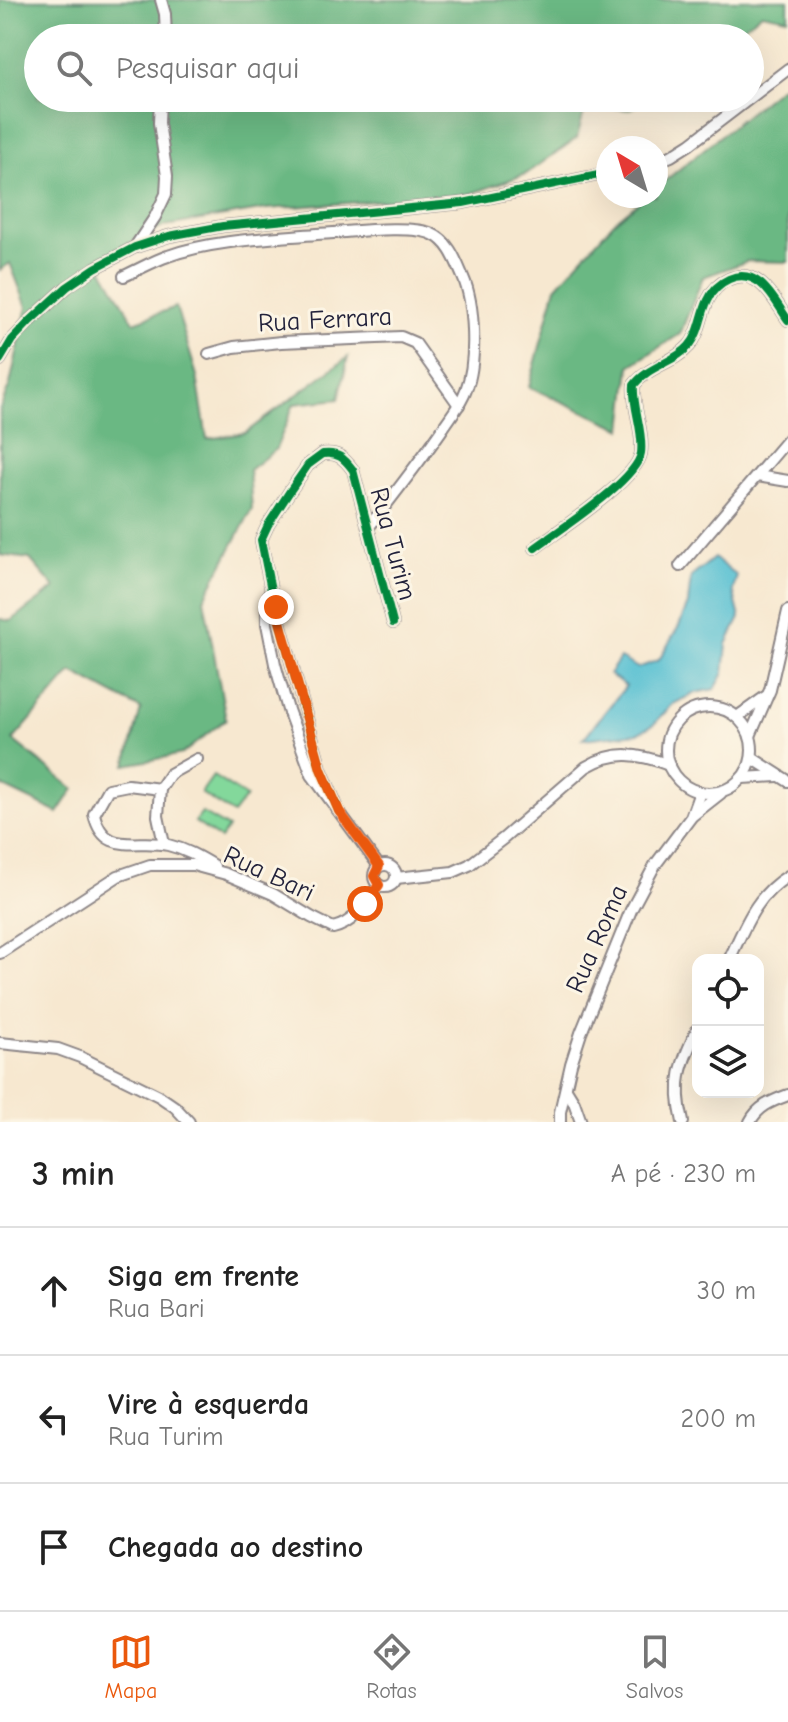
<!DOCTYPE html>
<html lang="pt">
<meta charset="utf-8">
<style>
body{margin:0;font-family:"Comic Neue",sans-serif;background:#f2f2f2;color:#222}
.controls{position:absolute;right:24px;bottom:24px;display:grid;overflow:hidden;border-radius:16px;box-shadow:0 8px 32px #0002}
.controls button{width:72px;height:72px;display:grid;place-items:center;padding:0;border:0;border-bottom:2px solid #e0e0e0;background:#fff;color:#222;font:40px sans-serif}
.compass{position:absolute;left:596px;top:136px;width:72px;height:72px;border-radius:50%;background:#fff;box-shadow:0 8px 32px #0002;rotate:322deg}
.stop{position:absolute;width:24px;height:24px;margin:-18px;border:6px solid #ea580c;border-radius:50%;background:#fff}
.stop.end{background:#ea580c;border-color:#fff;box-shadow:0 2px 8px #0008}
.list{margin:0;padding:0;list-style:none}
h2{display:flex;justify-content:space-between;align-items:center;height:104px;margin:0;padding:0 32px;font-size:34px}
h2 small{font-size:26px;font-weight:400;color:#767676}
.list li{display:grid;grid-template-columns:52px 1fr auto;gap:24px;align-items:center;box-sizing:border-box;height:128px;padding:0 32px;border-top:2px solid #e0e0e0}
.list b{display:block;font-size:30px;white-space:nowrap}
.list p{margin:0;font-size:26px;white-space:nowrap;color:#767676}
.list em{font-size:26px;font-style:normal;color:#767676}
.icon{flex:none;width:44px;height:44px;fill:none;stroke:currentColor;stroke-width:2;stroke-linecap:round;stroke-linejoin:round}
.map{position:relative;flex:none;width:788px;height:1122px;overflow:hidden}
.search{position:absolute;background:#fff;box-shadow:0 8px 32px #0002;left:24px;right:24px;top:24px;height:88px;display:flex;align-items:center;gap:20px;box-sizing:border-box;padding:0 28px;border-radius:44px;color:#767676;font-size:30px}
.sheet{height:488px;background:#fff}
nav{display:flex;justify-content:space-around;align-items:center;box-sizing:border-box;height:112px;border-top:2px solid #e0e0e0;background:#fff;font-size:22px;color:#767676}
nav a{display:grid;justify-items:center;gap:4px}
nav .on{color:#ea580c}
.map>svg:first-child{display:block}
.green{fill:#83d89b;stroke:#527d6b;stroke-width:2}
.forest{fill:#6ab883;stroke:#466d5f;stroke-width:2}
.water{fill:#56c0d2;stroke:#3c7186;stroke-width:2}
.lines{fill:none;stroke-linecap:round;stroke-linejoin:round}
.minor-casing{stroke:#8c8586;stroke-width:14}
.minor{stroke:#fff;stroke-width:10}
.cycleway-casing{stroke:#fcf5e5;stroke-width:13}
.cycleway{stroke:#00873e;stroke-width:8}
.route{stroke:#ea580c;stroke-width:10}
.labels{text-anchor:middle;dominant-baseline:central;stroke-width:6;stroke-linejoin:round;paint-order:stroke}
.street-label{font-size:26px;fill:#22223b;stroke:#fcf5e5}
</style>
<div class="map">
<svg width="788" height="1122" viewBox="0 0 788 1122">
<rect width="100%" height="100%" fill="#fcf5e5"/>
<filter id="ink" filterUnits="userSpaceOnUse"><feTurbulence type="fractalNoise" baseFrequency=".0125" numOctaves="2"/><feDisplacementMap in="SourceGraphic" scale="16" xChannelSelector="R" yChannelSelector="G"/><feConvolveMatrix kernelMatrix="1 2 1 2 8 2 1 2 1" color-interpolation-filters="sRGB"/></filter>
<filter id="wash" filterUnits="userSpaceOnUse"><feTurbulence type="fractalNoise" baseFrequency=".006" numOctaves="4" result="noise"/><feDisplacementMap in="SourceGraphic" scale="32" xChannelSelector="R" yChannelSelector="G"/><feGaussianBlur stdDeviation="1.8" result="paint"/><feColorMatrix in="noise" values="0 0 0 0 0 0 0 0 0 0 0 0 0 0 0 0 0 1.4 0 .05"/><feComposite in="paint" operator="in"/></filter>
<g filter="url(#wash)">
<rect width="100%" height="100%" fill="#f7e8d0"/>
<g class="green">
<polygon points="213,776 246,797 233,814 201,793"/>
<polygon points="202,813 228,828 220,839 195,822"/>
</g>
<g class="forest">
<polygon points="0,0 788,0 788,18 762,13 728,38 38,38 38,98 646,98 630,110 586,105 577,138 526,174 470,194 266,209 165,226 97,259 134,322 176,307 197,376 207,439 245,433 348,357 339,399 294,404 276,449 249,470 252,509 204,599 226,719 182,754 126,765 141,709 72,672 13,740 74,789 58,813 0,785 0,619 11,621 55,588 30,559 0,555 0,409 10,384 27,307 10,263 0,270"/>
<polygon points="788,81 788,262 748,261 703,277 680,334 630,366 623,429 529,387 556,287 614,222 646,196 656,196 656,188"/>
</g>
<polygon class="water" points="714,558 737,576 733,590 740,618 727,644 724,673 715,689 695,693 673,704 654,724 638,733 583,739 626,686 609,674 620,658 638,668 659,660 679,626 688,604 691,577"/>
</g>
<g filter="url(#ink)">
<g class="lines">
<g class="minor-casing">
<g id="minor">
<polyline points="161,0 165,14 166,38"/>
<polyline points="656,162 671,156 690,144 788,69"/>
<polyline points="135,247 155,217 166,194 167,176 159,123 160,98"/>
<path d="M124,276C138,270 153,261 168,256C211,240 272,238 317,234C344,233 410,224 432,234C449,241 456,261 463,277C475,304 477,362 466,390C461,405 449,418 441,431C418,464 393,496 368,528"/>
<polyline points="209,354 234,347 281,342 401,337 415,343 459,405"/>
<polyline points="0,360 12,340 30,321 67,287 95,268 135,247 169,236 223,226 463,203 608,173"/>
<polyline points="757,476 788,481"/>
<path d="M535,548C559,530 637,480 641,453C644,431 632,407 634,385C648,366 674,363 689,346C700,334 701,314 708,300C712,291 720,283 729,279C759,266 774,300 788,320"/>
<polyline points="680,566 788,439"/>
<polyline points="270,592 267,606 267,624 275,664 288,710 312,775 379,866"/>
<circle cx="709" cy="750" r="43"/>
<polyline points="737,717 765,697"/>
<polyline points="750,736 770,690 788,611"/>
<polyline points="752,758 788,781"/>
<polyline points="742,778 778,776"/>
<polyline points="160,789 170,774 197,759"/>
<path d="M339,811L321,769L271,590L261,540L268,525L290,491L308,465L323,454C338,452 344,458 353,470L393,623"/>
<polyline points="693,815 721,793"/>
<path d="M164,844L158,816L160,789L128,785L108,789L94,814C104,857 136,838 168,845C185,849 199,857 214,866"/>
<circle cx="385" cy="876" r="11"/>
<path d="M396,878L453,872L469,865L504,838L586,767C615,750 638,753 669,765"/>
<path d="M0,953L118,876L150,865H193L226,874L273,894L311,917L333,928C355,923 366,903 379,885"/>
<path d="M729,960C745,927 755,896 788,876"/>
<polyline points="0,1043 58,1049 80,1057 159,1096 175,1107 189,1122"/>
<polyline points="566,1089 574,1102 581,1122"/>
<polyline points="560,1122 560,1112 571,1064 581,1033 631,910 655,865 691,817 700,792"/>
<path d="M683,1122C673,1081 681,1064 698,1028"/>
<path d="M750,1122C758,1106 772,1101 788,1095"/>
</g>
</g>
<use href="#minor" class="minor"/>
<g class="cycleway-casing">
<g id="cycleway">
<polyline points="0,360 12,340 30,321 67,287 95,268 135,247 169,236 223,226 463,203 608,173"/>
<path d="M535,548C559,530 637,480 641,453C644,431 632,407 634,385C648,366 674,363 689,346C700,334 701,314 708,300C712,291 720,283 729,279C759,266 774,300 788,320"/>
<path d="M339,811L321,769L271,590L261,540L268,525L290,491L308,465L323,454C338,452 344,458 353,470L393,623"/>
</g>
</g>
<use href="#cycleway" class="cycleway"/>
</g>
</g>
<g class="lines" filter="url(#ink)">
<polyline class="route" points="276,607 321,769 339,811 379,866 374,876 379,885 365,904"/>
</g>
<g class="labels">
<g class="street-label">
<text transform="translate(325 320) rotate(-3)">Rua Ferrara</text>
<text transform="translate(393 544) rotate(75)">Rua Turim</text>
<text transform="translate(269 874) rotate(25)">Rua Bari</text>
<text transform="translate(597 939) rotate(-66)">Rua Roma</text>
</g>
</g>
</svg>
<div class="controls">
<button><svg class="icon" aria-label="locate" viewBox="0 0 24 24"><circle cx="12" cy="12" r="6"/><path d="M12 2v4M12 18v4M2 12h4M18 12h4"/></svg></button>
<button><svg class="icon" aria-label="layers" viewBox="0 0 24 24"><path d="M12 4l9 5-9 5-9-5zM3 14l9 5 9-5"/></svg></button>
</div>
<svg class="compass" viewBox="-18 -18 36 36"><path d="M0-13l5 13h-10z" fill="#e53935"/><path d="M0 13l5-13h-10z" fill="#767676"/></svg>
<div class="stop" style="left:365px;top:904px"></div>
<div class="stop end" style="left:276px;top:607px"></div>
<div class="search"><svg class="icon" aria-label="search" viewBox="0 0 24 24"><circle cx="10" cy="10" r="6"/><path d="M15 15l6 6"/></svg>Pesquisar aqui</div>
</div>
<section class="sheet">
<h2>3 min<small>A pé · 230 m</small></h2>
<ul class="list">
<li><svg class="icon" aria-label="ahead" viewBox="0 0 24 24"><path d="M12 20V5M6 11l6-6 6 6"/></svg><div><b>Siga em frente</b><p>Rua Bari</p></div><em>30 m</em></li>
<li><svg class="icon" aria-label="left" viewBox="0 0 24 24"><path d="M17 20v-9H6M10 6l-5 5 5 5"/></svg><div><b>Vire à esquerda</b><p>Rua Turim</p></div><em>200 m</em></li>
<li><svg class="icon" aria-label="arrive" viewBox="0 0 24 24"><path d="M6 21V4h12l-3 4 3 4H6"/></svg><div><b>Chegada ao destino</b></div></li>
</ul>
</section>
<nav>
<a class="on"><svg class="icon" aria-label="map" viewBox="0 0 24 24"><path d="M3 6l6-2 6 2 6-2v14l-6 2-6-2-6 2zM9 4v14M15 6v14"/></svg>Mapa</a>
<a><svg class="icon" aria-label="directions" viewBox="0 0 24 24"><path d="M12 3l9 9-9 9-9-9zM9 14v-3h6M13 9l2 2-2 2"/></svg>Rotas</a>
<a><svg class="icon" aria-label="saved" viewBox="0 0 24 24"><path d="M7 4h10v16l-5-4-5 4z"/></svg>Salvos</a>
</nav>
